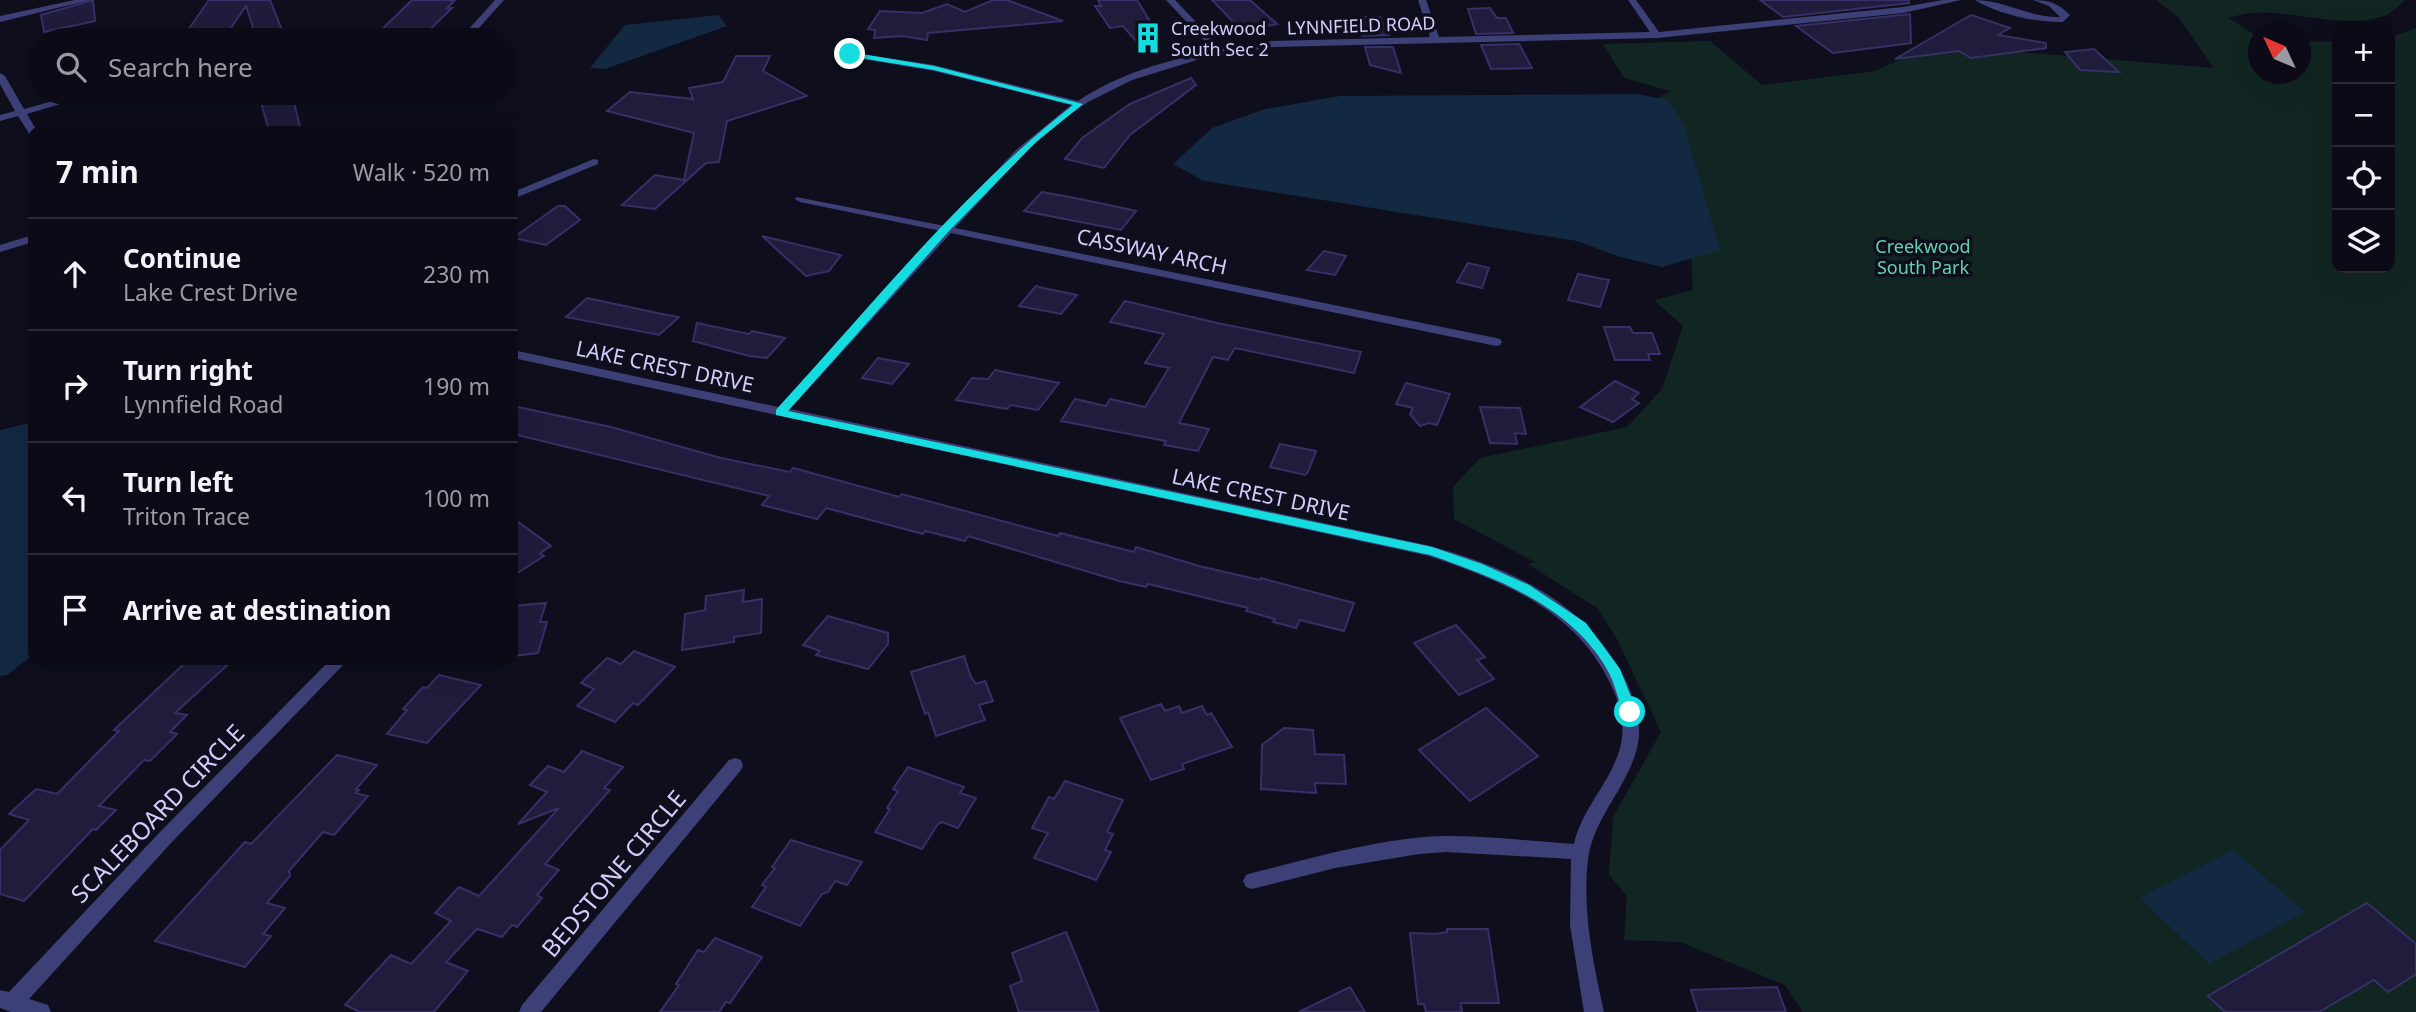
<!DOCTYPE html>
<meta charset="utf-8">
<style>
body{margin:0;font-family:"Noto Sans",sans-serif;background:#14131f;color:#f1f3f6}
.controls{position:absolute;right:21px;top:21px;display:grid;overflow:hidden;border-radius:14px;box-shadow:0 7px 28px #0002}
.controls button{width:63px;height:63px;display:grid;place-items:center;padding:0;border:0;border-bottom:2px solid #2b2b35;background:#0b0a16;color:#f1f3f6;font:35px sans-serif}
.compass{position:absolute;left:2248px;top:21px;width:63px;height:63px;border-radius:50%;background:#0b0a16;box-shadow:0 7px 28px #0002;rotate:314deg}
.stop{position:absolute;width:21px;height:21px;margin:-16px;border:5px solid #15dddf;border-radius:50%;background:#fff}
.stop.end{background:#15dddf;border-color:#fff;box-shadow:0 2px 7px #0008}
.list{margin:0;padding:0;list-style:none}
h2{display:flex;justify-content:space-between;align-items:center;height:91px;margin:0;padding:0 28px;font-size:30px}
h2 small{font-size:23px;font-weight:400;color:#9a9aa1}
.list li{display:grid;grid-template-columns:46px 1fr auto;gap:21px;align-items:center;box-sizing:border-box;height:112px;padding:0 28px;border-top:2px solid #2b2b35}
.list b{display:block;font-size:26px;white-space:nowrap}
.list p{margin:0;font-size:23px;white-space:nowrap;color:#9a9aa1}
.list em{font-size:23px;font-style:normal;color:#9a9aa1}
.icon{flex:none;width:38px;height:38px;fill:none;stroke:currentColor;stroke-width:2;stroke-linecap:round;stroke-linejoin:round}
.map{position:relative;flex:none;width:2416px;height:1012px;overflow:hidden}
.search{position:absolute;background:#0b0a16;box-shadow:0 7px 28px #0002;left:28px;top:28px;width:490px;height:77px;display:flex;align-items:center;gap:18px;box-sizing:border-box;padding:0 24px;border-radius:38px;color:#9a9aa1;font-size:26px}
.panel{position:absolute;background:#0b0a16;box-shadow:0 7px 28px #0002;left:28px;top:126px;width:490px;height:539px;border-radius:14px}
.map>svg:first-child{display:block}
.green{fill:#112623}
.water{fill:#122941}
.building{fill:#1f1c3c;stroke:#363066;stroke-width:2}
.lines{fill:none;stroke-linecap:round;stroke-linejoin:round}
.minor{fill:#3d4077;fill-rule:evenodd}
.route{fill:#15dddf}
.labels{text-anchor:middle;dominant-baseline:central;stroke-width:7;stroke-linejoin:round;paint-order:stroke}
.far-street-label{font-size:18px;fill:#cfcefa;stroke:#0f0e1d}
.far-poi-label{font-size:18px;fill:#cfcefa;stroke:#0f0e1d;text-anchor:start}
.far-park-label{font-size:18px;fill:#62d2ac;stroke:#0f0e1d}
.street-label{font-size:21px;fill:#cfcefa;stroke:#0f0e1d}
.near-street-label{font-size:24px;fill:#cfcefa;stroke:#0f0e1d}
</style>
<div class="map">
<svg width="2416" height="1012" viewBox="0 0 2416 1012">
<rect width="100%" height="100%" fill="#0f0e1d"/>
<path class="green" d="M2156,0H2405C2399,5 2391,14 2384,16C2333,33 2276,0 2229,18L2258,37V74H2300L2301,42L2337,41V268H2390V38L2416,28V1012H1803L1785,985L1680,942L1624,940L1627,896L1609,875L1613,817L1661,732L1616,637L1597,608L1528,564L1535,562L1454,519L1453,487L1480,458L1627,427L1662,389L1683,326L1654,300L1693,290L1687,176L1655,101L1670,91L1624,78L1603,44L1710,41L1762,85L1875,71L1904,58L1958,47L2214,68L2178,17Z"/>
<g class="water">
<polygon points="718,15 727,26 605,69 590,68 625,25"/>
<polygon points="1637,94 1668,100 1684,125 1720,250 1662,267 1617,256 1577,241 1204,181 1173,164 1212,128 1265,109 1340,96"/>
<polygon points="33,422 33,655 7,675 0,676 0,430"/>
<polygon points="2233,850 2305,912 2209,964 2140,898"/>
</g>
<g class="building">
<polygon points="93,0 95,21 44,32 41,15"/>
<polygon points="209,0 270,0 286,40 257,40 246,6 224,38 181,40"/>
<polygon points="412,0 455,0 447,8 452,8 419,40 371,40"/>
<polygon points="993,0 1007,0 1063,21 928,33 927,40 903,36 874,38 875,30 868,29 880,11 922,13 947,4 965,12"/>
<polygon points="1098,0 1137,0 1154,28 1136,41 1123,26 1110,28 1095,6 1101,6"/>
<polygon points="1212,0 1250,0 1277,24 1242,31"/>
<polygon points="1760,0 1909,0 1909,3 1783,17"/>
<polygon points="1490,8 1497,18 1506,18 1513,33 1476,34 1468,9"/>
<polygon points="1910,14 1911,43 1833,53 1796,26"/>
<polygon points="1971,15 2010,28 1998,35 2046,43 2046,48 1971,58 1959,51 1895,59"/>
<polygon points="1357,17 1380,17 1389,35 1362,36"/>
<polygon points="1519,44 1532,68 1491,69 1481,45"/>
<polygon points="1365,47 1393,47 1401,73 1370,65"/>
<polygon points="2094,49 2119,72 2080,70 2065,52"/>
<polygon points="736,56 770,56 763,71 807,96 727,121 719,162 706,163 655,209 622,205 655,175 684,180 694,133 607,111 630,92 693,99 689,88 723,82"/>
<polygon points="1191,78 1196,85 1130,135 1104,168 1065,159 1082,138 1130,104"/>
<polygon points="259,95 292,95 301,131 269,131"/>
<polygon points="1042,192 1080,199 1136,211 1121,230 1024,211"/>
<polygon points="558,206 565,206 580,220 546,245 513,238"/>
<polygon points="762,236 841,255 829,271 806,276"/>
<polygon points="1324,251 1346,256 1335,275 1307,270"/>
<polygon points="1468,263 1489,268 1482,288 1457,282"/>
<polygon points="1578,274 1609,280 1600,307 1568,300"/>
<polygon points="1036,286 1043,288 1077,295 1061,314 1019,306"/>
<polygon points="587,298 657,313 679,317 659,335 566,317"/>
<polygon points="1125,301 1217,323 1361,352 1354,373 1235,348 1228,360 1213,357 1179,423 1209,429 1198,451 1164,445 1166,441 1061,421 1075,399 1106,406 1110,399 1145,407 1169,368 1145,363 1164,334 1110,322"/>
<polygon points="697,323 749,334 752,331 785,338 767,358 749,356 693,341"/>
<polygon points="1604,327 1630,327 1633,333 1652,333 1660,354 1648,354 1650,360 1615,360"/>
<polygon points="878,358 909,364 892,384 862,378"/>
<polygon points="995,370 1059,383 1038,410 1011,405 1007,409 956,400 972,378 988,379"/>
<polygon points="1615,381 1639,393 1632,399 1639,403 1613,422 1580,407"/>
<polygon points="1406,383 1450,394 1437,425 1429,423 1420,426 1410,414 1413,408 1396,404"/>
<polygon points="513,406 611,427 721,458 790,472 793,468 899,497 902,494 1058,536 1060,533 1134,552 1136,547 1199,566 1260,580 1261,578 1354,603 1344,631 1300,620 1296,628 1273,622 1275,619 1246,611 1248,608 1148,584 1146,587 1119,581 968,536 965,541 925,531 923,534 826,508 817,519 762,505 769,496 513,434"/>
<polygon points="1480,407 1520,408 1526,434 1515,433 1517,444 1490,443"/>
<polygon points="1280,444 1316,451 1308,472 1305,475 1270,467"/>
<polygon points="513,518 551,546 540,553 544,556 513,576"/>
<polygon points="744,590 743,602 762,599 761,633 734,637 734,642 682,650 685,614 705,610 706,596"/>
<polygon points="546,603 540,622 547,622 538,653 513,656 513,606"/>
<polygon points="828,616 888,633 888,644 868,669 816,655 820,651 803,645"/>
<polygon points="1456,625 1485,657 1477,660 1494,679 1459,695 1414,643"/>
<polygon points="634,651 675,667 638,705 633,703 615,722 577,706 594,689 581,683 607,658 621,664"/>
<polygon points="964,656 971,677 976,684 985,681 993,701 979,705 985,720 936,736 928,712 925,714 911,672"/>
<polygon points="188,660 233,660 175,713 187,715 170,732 177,734 150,761 144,760 99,806 116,810 96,830 93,829 24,901 0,894 0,850 29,820 9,814 36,789 57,794 119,731 114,730"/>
<polygon points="439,675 481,685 427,743 387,734 407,710 403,709 423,687 427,688"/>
<polygon points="1161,704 1165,711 1179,706 1182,713 1202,706 1207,715 1211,713 1232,747 1182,764 1184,769 1151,780 1120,718"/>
<polygon points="1486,708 1538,756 1470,801 1419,750"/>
<polygon points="1284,728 1313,730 1315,754 1344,755 1346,784 1315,783 1316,793 1261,789 1262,745"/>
<polygon points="582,751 623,767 604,788 610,790 545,864 559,870 537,895 542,898 517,927 512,925 502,937 477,929 446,962 468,971 434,1012 360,1012 345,1005 391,955 411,964 451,921 435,913 459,887 479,896 559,808 518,824 547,792 530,785 548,766 564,772"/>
<polygon points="337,755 377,765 356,789 359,790 356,793 368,796 334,835 323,832 289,871 290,876 267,903 285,908 263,934 271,936 245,967 155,941 245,842 251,844"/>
<polygon points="908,767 964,787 960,793 976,798 958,828 942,822 938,824 922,849 875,832 890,809 887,808 898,791 893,789"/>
<polygon points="1065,781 1123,800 1107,832 1113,834 1105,850 1111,852 1096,880 1034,858 1048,833 1032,828 1049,797 1054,799"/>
<polygon points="791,840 862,862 847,885 835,881 828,892 822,894 800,926 752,907 766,887 762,885 775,868 772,867"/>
<polygon points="2367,903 2416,944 2416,974 2388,992 2374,980 2319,1012 2225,1012 2208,996"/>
<polygon points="1447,929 1488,929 1499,1003 1461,1003 1462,1012 1426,1012 1424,1004 1418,1004 1410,933 1436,934 1447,932"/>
<polygon points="1066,932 1099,1012 1019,1012 1010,986 1022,981 1012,953"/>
<polygon points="715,938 762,957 730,1003 726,1002 719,1012 660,1012 679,985 676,984 698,950 704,952"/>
<polygon points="1350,987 1365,1012 1299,1012"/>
<polygon points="1777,987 1786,1012 1698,1012 1691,990"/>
</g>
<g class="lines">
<g class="minor">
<polygon points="75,0 90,0 0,22 0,16"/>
<polygon points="495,0 504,0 468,40 459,40"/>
<path d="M1166,0H1175L1222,49L1272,41L1430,37L1418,0H1426L1439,37L1650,32L1628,0H1636L1659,32L1903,7L1943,0H1961L1903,13L1657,38L1272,47L1200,59L1132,80L1088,102L1065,118L1023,154L955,228L1496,338L1500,339L1502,342L1500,345L1496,346L951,233L790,409L1431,546C1512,569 1587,602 1626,681C1635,701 1643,725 1637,748C1627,788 1594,817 1588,859C1582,910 1593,962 1604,1012H1584L1570,925L1571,859L1446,852L1419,854L1335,868L1252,889L1246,887L1243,881L1246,875L1252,873C1312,858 1384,837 1446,836C1488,836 1531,841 1574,844C1582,808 1611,782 1620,748C1626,727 1620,703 1611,685C1575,609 1504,582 1429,556L513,358V350L778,407L941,231L800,202L795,199L796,197L945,226L1016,150L1071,105L934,71L850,57L847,56V52L934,65L1078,101C1118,74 1167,60 1214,51Z"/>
<path d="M1975,0C2004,0 2030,18 2060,17L2049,6L2033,0C2049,0 2058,3 2070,15L2063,22C2037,23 1997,14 1975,0Z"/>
<polygon points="0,73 5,76 24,109 82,93 97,93 27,114 37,131 33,131 33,136 30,135 18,116 0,121 0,115 15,111 0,84"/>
<polygon points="397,93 409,93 389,103 381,101"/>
<polygon points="594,159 598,160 598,164 513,199 513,192"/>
<polygon points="33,235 33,242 0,252 0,245"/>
<polygon points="330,660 348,660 171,843 29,999 48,1005 51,1012 11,1012 0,1008 0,990 9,992 159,833"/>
<polygon points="735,758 741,760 743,765 741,770 541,1012 519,1012 522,1005 729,760"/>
</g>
</g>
<path class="route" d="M850,52L934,66L1083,104L1036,142L950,230L788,411L1432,547L1482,564L1529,585L1586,623L1620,669L1637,712L1635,716H1625C1619,703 1616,688 1610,675C1576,608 1497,578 1430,555L776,415V410C871,306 962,192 1073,105L934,70L848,56Z"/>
<defs>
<g id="building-bare" transform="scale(2.415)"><path d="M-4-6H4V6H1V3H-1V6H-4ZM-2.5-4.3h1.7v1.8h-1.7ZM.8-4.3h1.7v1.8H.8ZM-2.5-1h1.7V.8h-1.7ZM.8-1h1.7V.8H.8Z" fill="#15dddf" stroke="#0f0e1d" stroke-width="2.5" paint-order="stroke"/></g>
</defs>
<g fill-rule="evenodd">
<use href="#building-bare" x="1148" y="38"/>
</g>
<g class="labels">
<g class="far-street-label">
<text transform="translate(1361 25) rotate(-2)">LYNNFIELD ROAD</text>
</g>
<g class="far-poi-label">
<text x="1171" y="28">Creekwood<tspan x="1171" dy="21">South Sec 2</tspan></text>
</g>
<g class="far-park-label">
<text x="1923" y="246">Creekwood<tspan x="1923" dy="21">South Park</tspan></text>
</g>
<g class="street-label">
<text transform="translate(1152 251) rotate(12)">CASSWAY ARCH</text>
<text transform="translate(665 366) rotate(12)">LAKE CREST DRIVE</text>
<text transform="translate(1261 494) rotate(12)">LAKE CREST DRIVE</text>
</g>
<g class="near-street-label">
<text transform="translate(157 813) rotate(-46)">SCALEBOARD CIRCLE</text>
<text transform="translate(613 873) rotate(-50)">BEDSTONE CIRCLE</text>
</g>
</g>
</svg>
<div class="controls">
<button>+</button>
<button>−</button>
<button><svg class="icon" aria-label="locate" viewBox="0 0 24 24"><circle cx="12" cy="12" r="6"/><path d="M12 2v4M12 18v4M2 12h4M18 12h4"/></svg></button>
<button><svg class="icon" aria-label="layers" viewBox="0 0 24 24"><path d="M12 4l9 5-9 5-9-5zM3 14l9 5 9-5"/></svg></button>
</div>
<svg class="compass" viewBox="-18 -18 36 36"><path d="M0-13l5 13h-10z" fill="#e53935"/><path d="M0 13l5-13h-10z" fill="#9a9aa1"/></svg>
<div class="stop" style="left:1630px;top:712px"></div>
<div class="stop end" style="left:850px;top:54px"></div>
<div class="search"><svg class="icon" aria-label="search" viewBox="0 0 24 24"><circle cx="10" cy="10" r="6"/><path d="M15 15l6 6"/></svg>Search here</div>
<section class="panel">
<h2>7 min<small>Walk · 520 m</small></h2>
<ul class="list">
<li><svg class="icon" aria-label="ahead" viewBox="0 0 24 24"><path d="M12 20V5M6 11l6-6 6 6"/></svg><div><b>Continue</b><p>Lake Crest Drive</p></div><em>230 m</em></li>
<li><svg class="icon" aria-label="right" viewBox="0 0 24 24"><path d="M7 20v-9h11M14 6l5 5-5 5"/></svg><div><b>Turn right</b><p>Lynnfield Road</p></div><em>190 m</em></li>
<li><svg class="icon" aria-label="left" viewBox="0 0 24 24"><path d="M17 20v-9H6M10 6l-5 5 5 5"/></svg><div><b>Turn left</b><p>Triton Trace</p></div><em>100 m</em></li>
<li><svg class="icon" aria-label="arrive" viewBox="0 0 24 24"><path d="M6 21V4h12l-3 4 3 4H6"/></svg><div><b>Arrive at destination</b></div></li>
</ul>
</section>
</div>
